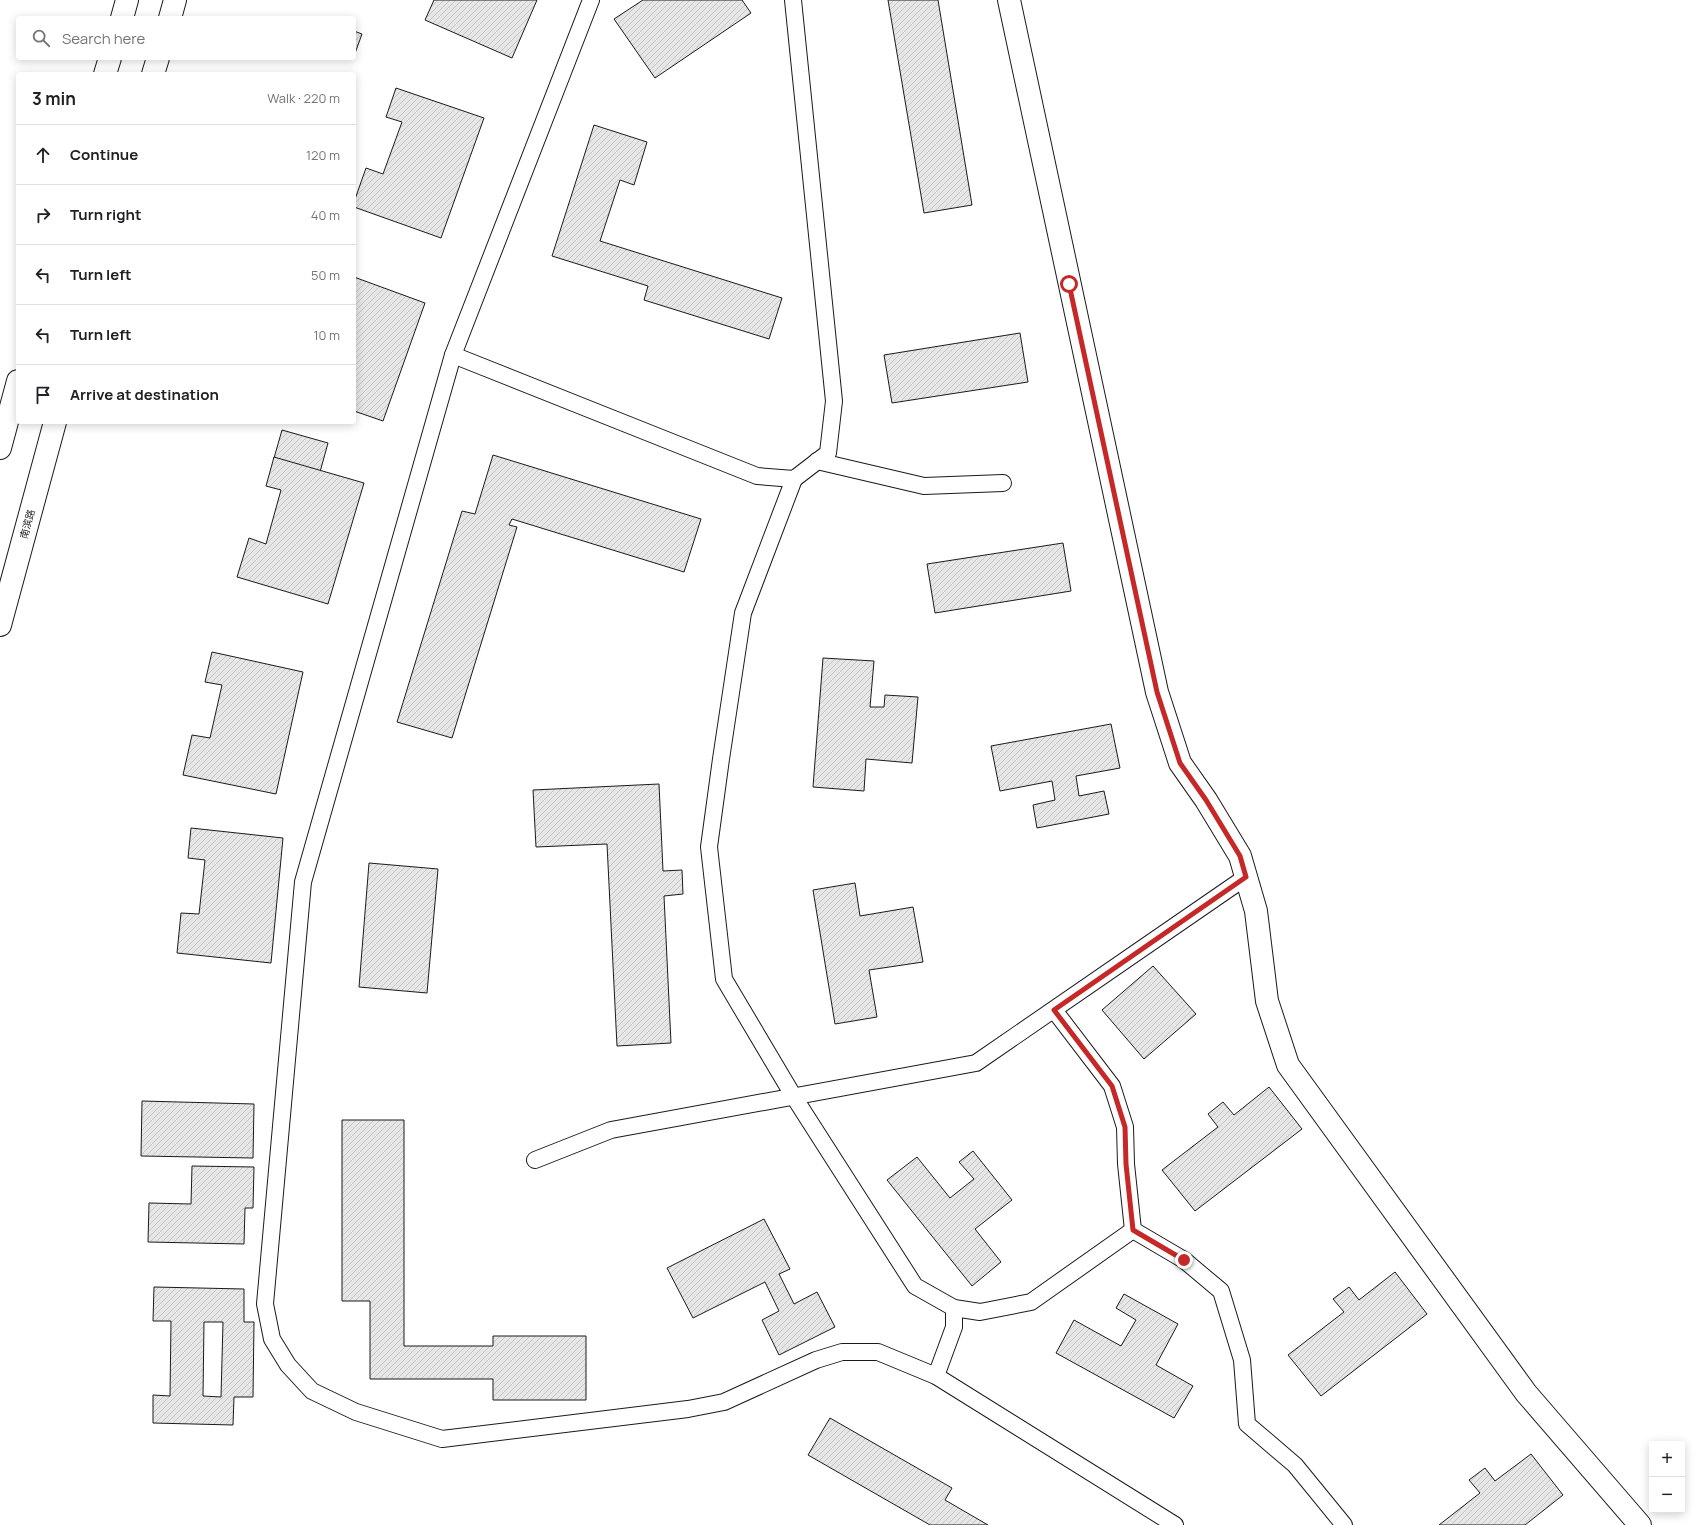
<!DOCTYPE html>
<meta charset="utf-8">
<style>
body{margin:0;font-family:Manrope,"Noto Sans SC",sans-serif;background:#f2f2f2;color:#202124}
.controls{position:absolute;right:12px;bottom:12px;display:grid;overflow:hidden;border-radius:4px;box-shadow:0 2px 10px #0003}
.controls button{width:36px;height:36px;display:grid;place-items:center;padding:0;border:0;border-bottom:1px solid #e0e0e0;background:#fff;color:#202124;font:20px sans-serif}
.stop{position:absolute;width:12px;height:12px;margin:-9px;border:3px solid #c62828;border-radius:50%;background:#fff}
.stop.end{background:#c62828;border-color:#fff;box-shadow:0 1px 4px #0008}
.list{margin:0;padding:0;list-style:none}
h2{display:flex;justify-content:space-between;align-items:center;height:52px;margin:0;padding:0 16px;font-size:17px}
h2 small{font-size:13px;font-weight:400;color:#757577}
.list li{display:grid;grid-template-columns:26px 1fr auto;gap:12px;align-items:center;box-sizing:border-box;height:60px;padding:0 16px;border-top:1px solid #e0e0e0}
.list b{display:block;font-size:15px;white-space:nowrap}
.list em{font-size:13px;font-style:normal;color:#757577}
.icon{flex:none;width:22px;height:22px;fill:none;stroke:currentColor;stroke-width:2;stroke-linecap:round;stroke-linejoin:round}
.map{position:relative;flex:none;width:1697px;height:1525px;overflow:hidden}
.search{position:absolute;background:#fff;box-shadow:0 2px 10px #0003;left:16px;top:16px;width:340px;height:44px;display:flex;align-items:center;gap:10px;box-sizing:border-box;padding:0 14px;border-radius:4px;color:#757577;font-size:15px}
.panel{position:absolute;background:#fff;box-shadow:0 2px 10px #0003;left:16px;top:72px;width:340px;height:352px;border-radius:4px}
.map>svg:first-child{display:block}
.building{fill:url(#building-hatch);stroke:#1a1a1a;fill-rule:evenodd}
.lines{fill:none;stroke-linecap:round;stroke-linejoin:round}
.service-casing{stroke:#1a1a1a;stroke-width:18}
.minor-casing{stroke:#1a1a1a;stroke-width:24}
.primary-casing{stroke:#1a1a1a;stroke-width:24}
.service{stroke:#fff;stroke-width:16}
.minor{stroke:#fff;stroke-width:22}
.primary{stroke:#fff;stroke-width:22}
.route{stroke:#c62828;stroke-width:5}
.labels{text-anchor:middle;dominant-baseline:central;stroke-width:3;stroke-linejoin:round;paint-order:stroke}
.street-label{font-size:10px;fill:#1a1a1a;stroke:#fff}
</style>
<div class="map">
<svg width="1697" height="1525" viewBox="0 0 1697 1525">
<defs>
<pattern id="building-hatch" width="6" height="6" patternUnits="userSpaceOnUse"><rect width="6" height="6" fill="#e6e6e6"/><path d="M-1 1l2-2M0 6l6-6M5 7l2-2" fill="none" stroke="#c5c5c5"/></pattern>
</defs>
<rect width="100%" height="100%" fill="#fff"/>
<g class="building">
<polygon points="434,0 537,0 512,58 425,20"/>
<polygon points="643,0 742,0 751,13 655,78 614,19"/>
<polygon points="888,0 938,0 972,205 924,213"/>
<polygon points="354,31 362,34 354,56"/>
<polygon points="396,88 484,118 441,238 354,207 354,202 366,168 383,174 402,122 386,117"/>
<polygon points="594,125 647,142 634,185 620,180 600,241 782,298 769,339 644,300 648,286 552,256"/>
<polygon points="354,277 425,303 383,421 354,411"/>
<polygon points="1020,333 1028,382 892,403 884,355"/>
<polygon points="282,430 328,443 320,472 274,458"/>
<polygon points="493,455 701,519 684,572 512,519 509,525 517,527 452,738 397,722 462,511 475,514"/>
<polygon points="274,457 364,483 328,604 237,577 249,538 266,544 281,490 266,486"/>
<polygon points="1063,543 1071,591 935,613 927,564"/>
<polygon points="212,652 303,672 276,794 183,775 192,735 210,738 222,685 205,682"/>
<polygon points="823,658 874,661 870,707 884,707 885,695 918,697 912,763 866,759 864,791 813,787"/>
<polygon points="1111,724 1120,768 1076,776 1079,796 1104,791 1109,814 1037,828 1033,805 1055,800 1052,781 1000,791 991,746"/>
<polygon points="659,784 663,871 682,870 683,894 664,896 671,1043 617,1046 607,844 536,847 533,790"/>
<polygon points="191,828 283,838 271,963 177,953 181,913 199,914 205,860 188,858"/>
<polygon points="369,863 438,869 427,993 359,987"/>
<polygon points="855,883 860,916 913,907 923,962 869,970 877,1017 835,1024 813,890"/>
<polygon points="1153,966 1196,1014 1144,1059 1102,1010"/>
<polygon points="1269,1087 1302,1129 1195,1211 1162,1170 1218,1127 1208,1114 1223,1102 1234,1115"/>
<polygon points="142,1101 254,1104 253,1158 141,1156"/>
<polygon points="342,1120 404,1120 404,1346 493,1346 493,1336 586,1336 586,1400 493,1400 493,1379 370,1379 370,1301 342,1301"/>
<polygon points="973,1151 1012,1200 975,1229 1001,1262 972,1286 887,1180 917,1157 950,1198 974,1179 959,1162"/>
<polygon points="192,1166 254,1167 253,1208 245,1208 244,1244 148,1242 149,1203 191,1204"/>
<polygon points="764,1219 790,1269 779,1274 794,1304 817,1292 835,1327 779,1355 762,1320 779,1311 765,1282 693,1318 667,1268"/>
<polygon points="1395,1272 1427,1314 1321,1396 1288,1355 1344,1312 1333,1299 1349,1287 1359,1300"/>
<path d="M154,1287L244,1289V1322H254L253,1397H234L233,1425L153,1423V1395L170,1396L171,1321H153ZM204,1322H223L221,1397L203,1396Z"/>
<polygon points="1124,1294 1178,1324 1156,1365 1193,1386 1174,1418 1056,1353 1074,1320 1121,1346 1136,1320 1116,1308"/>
<polygon points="830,1418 952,1488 945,1500 988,1525 930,1525 808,1455"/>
<polygon points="1531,1454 1563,1495 1525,1525 1439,1525 1480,1493 1469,1480 1485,1468 1495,1481"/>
</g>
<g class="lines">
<g class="service-casing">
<g id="service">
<polyline points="591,0 453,355 303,882 265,1304 272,1339 288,1365 312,1391 356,1412 442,1439 688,1409 724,1402 816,1360 842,1352 878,1352 936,1376 1175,1525"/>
<polyline points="453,355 757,476 794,479 828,453 834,401 793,0"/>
<polyline points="817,461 924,486 1003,483"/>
<polyline points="794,479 743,613 721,759 709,847 724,979 794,1097 915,1286 954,1308 980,1312 1031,1302 1133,1230"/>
<polyline points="1054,1010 1112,1086 1125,1127 1126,1164 1133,1230 1184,1260 1221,1291 1242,1360 1247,1424 1295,1465 1344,1525"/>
<polyline points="535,1160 611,1130 976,1063 1246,877"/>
<polyline points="936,1376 954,1327 954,1308"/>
</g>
</g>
<g class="minor-casing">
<polyline id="minor" points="1009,0 1157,692 1180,763 1206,800 1240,856 1256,911 1267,1001 1288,1065 1526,1393 1640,1525"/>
</g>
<g class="primary-casing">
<g id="primary">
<polyline points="122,18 127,0"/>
<polyline points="170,18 175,0"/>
<polyline points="105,74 110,58"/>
<polyline points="153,74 158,58"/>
<polyline points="0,448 18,381"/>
<polyline points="0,625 55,422"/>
</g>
</g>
<use href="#service" class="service"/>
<use href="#minor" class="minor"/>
<use href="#primary" class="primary"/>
</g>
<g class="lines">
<polyline class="route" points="1069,284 1157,692 1180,763 1206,800 1240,856 1246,877 1054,1010 1112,1086 1125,1127 1126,1164 1133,1230 1184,1260"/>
</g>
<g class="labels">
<g class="street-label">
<text transform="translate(27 524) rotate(-75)">南滨路</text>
</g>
</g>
</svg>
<div class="controls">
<button>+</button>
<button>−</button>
</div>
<div class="stop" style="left:1069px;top:284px"></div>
<div class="stop end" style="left:1184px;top:1260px"></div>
<div class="search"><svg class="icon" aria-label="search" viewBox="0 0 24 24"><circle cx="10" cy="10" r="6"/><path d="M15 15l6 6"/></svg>Search here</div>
<section class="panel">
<h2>3 min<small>Walk · 220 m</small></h2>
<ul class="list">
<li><svg class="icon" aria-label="ahead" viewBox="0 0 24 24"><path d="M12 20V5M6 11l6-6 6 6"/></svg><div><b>Continue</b></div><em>120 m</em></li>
<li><svg class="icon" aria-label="right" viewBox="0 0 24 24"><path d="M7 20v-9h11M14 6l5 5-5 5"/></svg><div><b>Turn right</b></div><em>40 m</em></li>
<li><svg class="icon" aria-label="left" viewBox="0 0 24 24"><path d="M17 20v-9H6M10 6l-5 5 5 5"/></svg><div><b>Turn left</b></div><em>50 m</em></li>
<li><svg class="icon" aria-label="left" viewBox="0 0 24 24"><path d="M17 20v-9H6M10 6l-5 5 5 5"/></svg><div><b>Turn left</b></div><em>10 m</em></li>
<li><svg class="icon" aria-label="arrive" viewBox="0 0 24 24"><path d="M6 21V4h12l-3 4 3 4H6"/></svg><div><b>Arrive at destination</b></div></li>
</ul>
</section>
</div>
